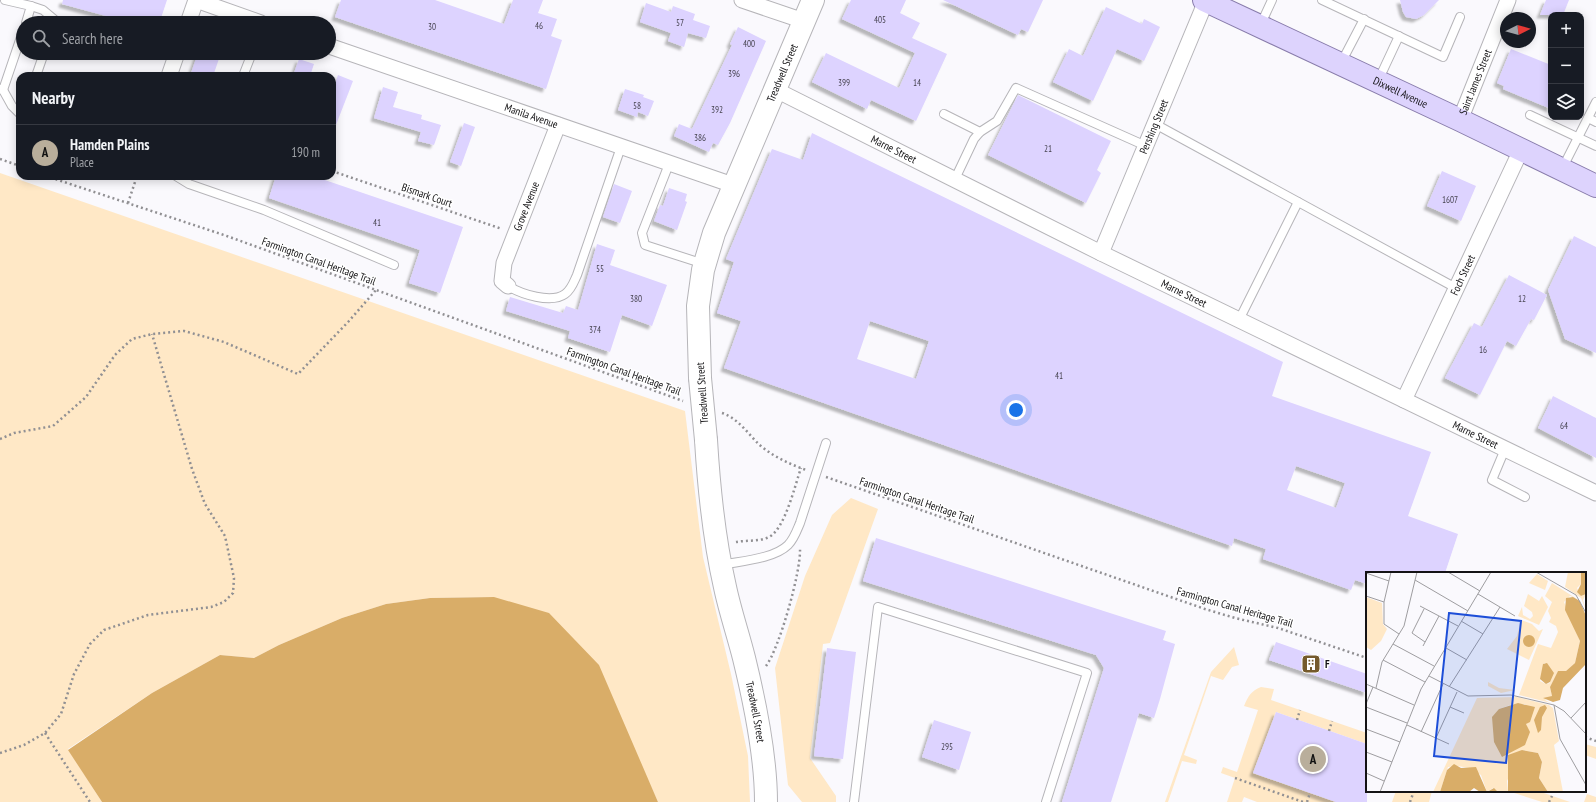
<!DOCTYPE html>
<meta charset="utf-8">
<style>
body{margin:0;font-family:"PT Sans Narrow",sans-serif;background:#242831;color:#f1f3f6}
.controls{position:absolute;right:12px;top:12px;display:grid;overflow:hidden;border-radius:8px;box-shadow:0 2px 10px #0003}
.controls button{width:36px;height:36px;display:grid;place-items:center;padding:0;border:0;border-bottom:1px solid #363941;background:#171b24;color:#f1f3f6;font:20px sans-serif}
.compass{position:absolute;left:1500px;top:12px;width:36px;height:36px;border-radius:50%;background:#171b24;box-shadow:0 2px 10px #0003;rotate:84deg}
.you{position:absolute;left:1016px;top:410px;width:14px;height:14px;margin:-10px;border:3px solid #fff;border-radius:50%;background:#1a73e8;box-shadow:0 0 0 6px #1a73e833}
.badge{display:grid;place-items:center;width:26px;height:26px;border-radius:50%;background:#b9ae9b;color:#111;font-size:13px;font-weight:700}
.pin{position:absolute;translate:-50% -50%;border:2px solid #fff;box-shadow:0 1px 4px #0006}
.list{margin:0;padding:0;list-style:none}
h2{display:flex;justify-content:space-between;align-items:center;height:52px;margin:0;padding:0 16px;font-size:17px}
h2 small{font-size:13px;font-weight:400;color:#9ea1a6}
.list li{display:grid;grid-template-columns:26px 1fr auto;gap:12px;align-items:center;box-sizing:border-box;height:56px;padding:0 16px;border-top:1px solid #363941}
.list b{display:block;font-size:15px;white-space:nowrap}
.list p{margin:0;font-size:13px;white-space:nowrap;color:#9ea1a6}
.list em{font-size:13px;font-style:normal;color:#9ea1a6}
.icon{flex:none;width:22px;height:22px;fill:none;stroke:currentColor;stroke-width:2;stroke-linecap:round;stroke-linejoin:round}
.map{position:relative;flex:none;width:1596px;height:802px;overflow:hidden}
.search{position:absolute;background:#171b24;box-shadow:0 2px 10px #0003;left:16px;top:16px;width:320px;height:44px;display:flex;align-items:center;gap:10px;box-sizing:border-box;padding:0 14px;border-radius:22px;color:#9ea1a6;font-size:15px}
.panel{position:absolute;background:#171b24;box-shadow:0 2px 10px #0003;left:16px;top:72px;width:320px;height:108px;border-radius:12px}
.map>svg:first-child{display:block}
.green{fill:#ffe8c6}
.water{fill:#d9ad68}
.building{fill:#ddd3ff;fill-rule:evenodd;filter:url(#shadow)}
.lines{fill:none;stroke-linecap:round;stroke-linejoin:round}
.lane-casing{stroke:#b6b5b9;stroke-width:10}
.street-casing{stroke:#b6b5b9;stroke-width:17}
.secondary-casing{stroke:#b6b5b9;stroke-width:24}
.primary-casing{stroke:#887cab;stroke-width:24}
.path{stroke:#919093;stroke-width:2.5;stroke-dasharray:2 3;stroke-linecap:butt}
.lane{stroke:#fff;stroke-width:8}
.street{stroke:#fff;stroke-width:15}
.secondary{stroke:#fff;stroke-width:22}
.primary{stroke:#ddd3fd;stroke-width:22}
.secondary-bridge-casing{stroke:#b6b5b9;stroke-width:24;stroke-linecap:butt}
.secondary-bridge{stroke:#fff;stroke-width:22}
.labels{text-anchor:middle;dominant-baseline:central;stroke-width:3;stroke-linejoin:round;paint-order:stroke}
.number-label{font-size:9px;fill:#464350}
.street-label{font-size:11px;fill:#141315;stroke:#fff}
.poi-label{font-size:11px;font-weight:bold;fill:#141315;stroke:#fff;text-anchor:start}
.inset-road{fill:none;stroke:#9e9da0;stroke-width:1}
.view{fill:#1d4ed8;fill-opacity:0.15;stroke:#1d4ed8;stroke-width:2}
.inset-edge{fill:none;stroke:#141315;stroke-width:2}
</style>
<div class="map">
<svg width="1596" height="802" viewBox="0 0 1596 802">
<defs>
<filter id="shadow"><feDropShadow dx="-3.5" dy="3.5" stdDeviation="1" flood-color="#0004"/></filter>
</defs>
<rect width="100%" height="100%" fill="#faf9fd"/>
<g class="green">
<polygon points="0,173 685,411 703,557 731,674 748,756 750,802 658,802 634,749 494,597 430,598 386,604 342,618 279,645 254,658 220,655 152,693 68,749 102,802 0,802"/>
<polygon points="851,498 878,509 830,643 823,644 810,758 836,796 836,802 802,802 788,785 775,668 805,576 832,515"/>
<polygon points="1234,647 1239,665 1232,667 1223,680 1211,676 1184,755 1197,760 1196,764 1182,761 1168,802 1165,802 1211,672"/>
<path d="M1261,687L1274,689L1271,700L1367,733V744L1276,712L1253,773L1336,802H1257L1244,797L1242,802H1227L1235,778L1221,773L1223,767L1237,772L1258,710L1244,706C1248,696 1251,691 1261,687Z"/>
<polygon points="1585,744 1596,747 1596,759 1585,755"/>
<polygon points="1396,791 1432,791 1429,802 1392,802"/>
<polygon points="1508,791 1538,791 1570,802 1542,802"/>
<polygon points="1587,794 1596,797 1596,802 1584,802"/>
</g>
<polygon class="water" points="494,597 549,613 599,665 658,802 102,802 68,750 152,693 220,655 254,658 279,645 342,618 386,604 430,598"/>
<g class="building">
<polygon points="63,0 167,0 161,18 159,17 157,23 104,23 106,16 62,4"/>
<polygon points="341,0 435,0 504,24 513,0 543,0 538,13 557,19 551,36 562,40 546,89 335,17"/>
<polygon points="851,0 906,0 900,13 920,23 912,38 947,54 916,121 871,100 867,109 812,82 826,53 899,88 915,53 842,19"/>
<polygon points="943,0 1043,0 1028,32 1021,29 1018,35"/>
<polygon points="1400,0 1439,0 1424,15 1416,19 1406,17 1403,12"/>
<polygon points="1546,0 1569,0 1563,15 1540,15"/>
<polygon points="646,3 671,12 673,6 695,14 693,20 710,26 706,38 688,33 684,47 668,41 671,33 640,22"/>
<polygon points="1106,7 1142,24 1144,19 1160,27 1144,61 1117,49 1093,101 1053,82 1069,49 1083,56"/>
<polygon points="738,27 766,41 730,123 718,145 713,143 709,152 674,136 679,124 692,129 732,45 730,44"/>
<polygon points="1511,49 1551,65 1551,109 1503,89 1504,86 1497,83"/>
<polygon points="198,53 221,53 213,76 190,76"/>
<polygon points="299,59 314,64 310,76 293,76"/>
<polygon points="338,75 353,81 334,130 332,129 332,92"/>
<polygon points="383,87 398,92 393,107 422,115 421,119 441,125 434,145 418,141 421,132 374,118"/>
<polygon points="625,89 644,95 643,97 654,101 648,116 638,112 637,117 618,110"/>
<polygon points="1018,95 1111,141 1097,170 1101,173 1086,203 988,155"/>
<polygon points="464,123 475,127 461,166 450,162"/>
<path d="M812,133L1283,362L1272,396L1431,452L1408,516L1458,534L1445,573H1367V584L1355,580L1351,590L1263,559L1266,549L1234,538L1232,546L724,368L741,321L717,313L734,262L726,259L772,149L803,160ZM870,321L929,341L916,379L857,359ZM1296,466L1345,483L1336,508L1287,490Z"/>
<polygon points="1442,171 1476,186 1461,221 1427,206"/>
<polygon points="276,176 313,176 463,227 440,293 409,283 420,250 269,198"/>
<polygon points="614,184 632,191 620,223 603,217"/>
<polygon points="669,188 687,194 685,201 687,202 677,230 654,221 660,205 663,206"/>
<polygon points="1574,236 1596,247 1596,353 1565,339 1548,290"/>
<polygon points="597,244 615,250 610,265 667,285 652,326 622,315 610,352 568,338 570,331 506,311 510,297 563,313 566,306 578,310"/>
<polygon points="1509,275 1547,295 1534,320 1531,319 1516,346 1507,341 1480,395 1445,378 1474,323 1482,327"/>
<polygon points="1553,396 1596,418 1596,458 1538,428"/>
<polygon points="876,538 1166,631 1163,640 1175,644 1160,699 1154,718 1139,713 1111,802 1062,802 1104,668 1096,655 863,581"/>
<polygon points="1276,642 1367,674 1367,693 1269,660"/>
<polygon points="827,648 856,652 843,759 814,756"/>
<polygon points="1276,712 1367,744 1367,802 1336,802 1253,773"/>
<polygon points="934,720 971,732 959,770 922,757"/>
</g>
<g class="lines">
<g class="lane-casing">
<g id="lane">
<polyline points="5,0 31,6 26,23"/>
<polyline points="1322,0 1443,57 1460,17"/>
<polyline points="31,6 43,10 55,20 54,23"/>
<polyline points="1260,26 1272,0"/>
<polyline points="1341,63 1364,19"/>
<polyline points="36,76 44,53"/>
<polyline points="243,76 252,53"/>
<polyline points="1378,81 1399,36"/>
<polyline points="0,89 3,90 23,31"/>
<polyline points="3,90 12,106 20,114"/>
<polyline points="944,114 980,132"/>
<polyline points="1530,115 1596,146"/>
<polyline points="1588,118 1596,122"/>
<polyline points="1155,124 1456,288"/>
<polyline points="669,164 642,233 645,245 704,264"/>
<polyline points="1562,169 1596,102"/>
<polyline points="176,176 189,184 264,210 394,265"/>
<polyline points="955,179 974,139 980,132 997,121 1016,88 1146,146"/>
<path d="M508,286C521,294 551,304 565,294C572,289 574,281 577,275L621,147"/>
<polyline points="1239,320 1298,202"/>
<polyline points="1505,449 1492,480 1525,497"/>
<path d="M721,565C740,561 774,559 788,545C794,539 797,530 800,523L826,443"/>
<polyline points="854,802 878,607 1087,673 1046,802"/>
</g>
</g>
<g class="street-casing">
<g id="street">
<polyline points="196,0 261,23"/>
<polyline points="742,0 804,21"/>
<polyline points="188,23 196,0"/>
<path id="s1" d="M329,46L733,185"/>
<polyline points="169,76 177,53"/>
<path id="s2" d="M774,89L1101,253L1596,493"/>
<path id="s3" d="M1460,120L1508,0"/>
<path id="s4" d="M1101,253L1206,1"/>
<path id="s5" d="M508,286L502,281L504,263L558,125"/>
<path id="s6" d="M1404,400L1521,150"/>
</g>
</g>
<g class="secondary-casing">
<g id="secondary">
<path id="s7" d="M700,378L698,306L703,270L714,233L813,0"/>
<path id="s8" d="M706,440C709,490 714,539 725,587C730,611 738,634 744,658C755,703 766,755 766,802"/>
</g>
</g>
<g class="primary-casing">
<g id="primary">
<path id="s9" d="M1204,0L1460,120L1596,186"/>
</g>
</g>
<g class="path">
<polyline points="0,159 20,166"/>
<polyline points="332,171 502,229"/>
<polyline points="46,176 224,235 683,401"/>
<polyline points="128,203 137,176"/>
<path d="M722,413C740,419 749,436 762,447C776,458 790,464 806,470"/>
<polyline points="0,439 14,433 53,426 86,397 115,355 132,339 152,334 184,331 224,342 298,374 349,321 376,290"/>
<polyline points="826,477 1205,609 1235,618 1278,628 1367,658"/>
<path d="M736,542C746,540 759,542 769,537C785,529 795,485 801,468"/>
<path d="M766,666C779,649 801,572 800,549"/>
<polyline points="1297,720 1300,710"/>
<polyline points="1329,731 1332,721"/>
<polyline points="45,733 90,802"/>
<polyline points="1585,737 1596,741"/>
<polyline points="0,753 24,745 45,733 61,714 74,674 90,644 104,630 148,615 211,607 224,602 233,593 234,578 225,536 205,504 192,469 152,334"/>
<polyline points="1235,778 1303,802"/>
<polyline points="1307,802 1310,793"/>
<polyline points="1410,802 1414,791"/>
<polyline points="1549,802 1552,796"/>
</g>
<use href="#lane" class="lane"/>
<use href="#street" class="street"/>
<use href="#secondary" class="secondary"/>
<use href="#primary" class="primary"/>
<g class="secondary-bridge-casing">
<polyline id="secondary-bridge" points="700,378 706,440"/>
</g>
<use href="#secondary-bridge" class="secondary-bridge"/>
</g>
<defs>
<g id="building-square" transform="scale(1)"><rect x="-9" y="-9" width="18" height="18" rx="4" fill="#755a2c" stroke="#fff"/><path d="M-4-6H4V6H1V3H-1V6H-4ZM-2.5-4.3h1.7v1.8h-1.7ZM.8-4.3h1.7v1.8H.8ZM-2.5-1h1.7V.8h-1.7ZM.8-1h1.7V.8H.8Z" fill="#fff"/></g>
</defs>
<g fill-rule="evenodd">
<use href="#building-square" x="1311" y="664"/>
</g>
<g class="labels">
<g class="number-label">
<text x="880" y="19">405</text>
<text x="680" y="22">57</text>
<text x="539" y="25">46</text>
<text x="432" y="26">30</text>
<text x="749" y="43">400</text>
<text x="734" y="73">396</text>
<text x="844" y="82">399</text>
<text x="917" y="82">14</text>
<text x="637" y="105">58</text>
<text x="717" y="109">392</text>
<text x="700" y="137">386</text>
<text x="1048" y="148">21</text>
<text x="1450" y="199">1607</text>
<text x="377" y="222">41</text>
<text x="600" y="268">55</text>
<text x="636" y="298">380</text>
<text x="1522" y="298">12</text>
<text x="595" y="329">374</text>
<text x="1483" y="349">16</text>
<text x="1059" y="375">41</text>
<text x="1564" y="425">64</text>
<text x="947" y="746">295</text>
</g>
<g class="street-label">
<text stroke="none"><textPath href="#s7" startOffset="321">Treadwell Street</textPath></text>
<text stroke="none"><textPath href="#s3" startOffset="41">Saint James Street</textPath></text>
<text stroke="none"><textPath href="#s9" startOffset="217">Dixwell Avenue</textPath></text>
<text stroke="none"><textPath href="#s1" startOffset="214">Manila Avenue</textPath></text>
<text stroke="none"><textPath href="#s4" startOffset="137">Pershing Street</textPath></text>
<text stroke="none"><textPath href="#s2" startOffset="134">Marne Street</textPath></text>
<text transform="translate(427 195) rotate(19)">Bismark Court</text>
<text stroke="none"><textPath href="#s5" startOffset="87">Grove Avenue</textPath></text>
<text transform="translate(319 261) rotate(20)">Farmington Canal Heritage Trail</text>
<text stroke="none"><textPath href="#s6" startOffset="138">Foch Street</textPath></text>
<text stroke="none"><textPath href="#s2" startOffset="458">Marne Street</textPath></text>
<text transform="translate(624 371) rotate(20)">Farmington Canal Heritage Trail</text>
<text transform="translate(702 393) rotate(-94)">Treadwell Street</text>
<text stroke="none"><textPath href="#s2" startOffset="782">Marne Street</textPath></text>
<text transform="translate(917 500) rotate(19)">Farmington Canal Heritage Trail</text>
<text transform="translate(1235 607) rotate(16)">Farmington Canal Heritage Trail</text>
<text stroke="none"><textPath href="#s8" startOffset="277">Treadwell Street</textPath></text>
</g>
<g class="poi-label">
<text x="1325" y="664">F</text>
</g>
</g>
<g transform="translate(1366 572)">
<rect width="220" height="220" fill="#faf9fd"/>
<path d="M202,0H215V12L211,16L215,24L220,22L217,28L220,38L215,26L199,15ZM171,2L182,9L179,18L163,11ZM186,11L211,27L204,24L198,30L214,69L209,91L200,99H192L184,115L186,124L179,128L185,131L153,123L172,72L185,76L192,60L190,54L183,50L185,46L182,39L186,30L179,24ZM178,91L183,94L184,111L180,112L174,109ZM162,22L173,29L176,24L182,35L173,53L152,44L156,35L157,43L164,47L167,44L166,40L158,34ZM0,25L16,31L17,52L21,57L15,69L5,78L0,75ZM155,48L166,52L173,59L177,57L163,88L141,77L151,64ZM122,110L133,116L149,118L135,121L122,114ZM151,125L183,133L187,136L193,169L188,173L197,220H182L173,206L176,190L172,181L156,178L141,209L142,220H132L127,216L121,220L115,203L104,196L91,194L82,195L74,220H67L111,126ZM147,132H159L166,143L160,152L162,159L160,170H128L133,137Z" fill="#ffe8c6" fill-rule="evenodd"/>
<path d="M215,0H220V22L215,24L211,20L215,12ZM207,25L214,29L220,44V92L197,116L194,128L187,130L177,126L186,124L184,115L192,99H200L209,91L214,69L199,38L200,26ZM157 69a6 6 0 1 1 12 0a6 6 0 1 1-12 0ZM181,91L188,101L184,110L180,112L174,107L177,92ZM152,131L169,135L164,150L160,152L164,160L159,173L136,185L128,170L126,145L133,137ZM179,133L181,136L176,145L175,158L172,161L168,148L174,135ZM156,178L172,181L176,190L173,206L182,220H142V183ZM88,192L95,196L110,195L121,220L128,216L132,220H114L108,216L103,220H74L81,198Z" fill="#d9ad68"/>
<path class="inset-road" d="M25,0L18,30V52L33,62M82,0L114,19M170,0L210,23L220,41M0,1L23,9M49,8L102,39M112,22L149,44M0,24L18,30M54,34L92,54M58,37L46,61L59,70M95,49L117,62M27,72L68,94M57,74L73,44M80,76L101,88M17,88L59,110M63,104L102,124L145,123L188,133L198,139L220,162M0,112L48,133M83,115L134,35M10,116L16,90L38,54L51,0M0,132L7,115M188,133L194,167L220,213M0,135L41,151M84,135L98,141M205,146L220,130M41,153L83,172M0,157L34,170M55,160L77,112M70,166L91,120M0,180L26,190M0,201L18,209M14,220L55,117L125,0"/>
<path class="view" d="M83,41L155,49L140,191L68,184Z"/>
<rect width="220" height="220" class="inset-edge"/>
</g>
</svg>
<div class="controls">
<button>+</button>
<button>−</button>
<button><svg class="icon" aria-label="layers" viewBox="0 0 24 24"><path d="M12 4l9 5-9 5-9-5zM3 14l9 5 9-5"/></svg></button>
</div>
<svg class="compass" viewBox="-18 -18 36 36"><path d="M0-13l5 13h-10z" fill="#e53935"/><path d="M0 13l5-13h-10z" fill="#9ea1a6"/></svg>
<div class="you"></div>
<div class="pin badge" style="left:1313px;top:759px">A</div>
<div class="search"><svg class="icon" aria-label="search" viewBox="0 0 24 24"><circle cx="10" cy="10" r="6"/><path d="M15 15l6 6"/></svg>Search here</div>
<section class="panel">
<h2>Nearby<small></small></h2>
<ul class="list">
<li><span class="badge">A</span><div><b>Hamden Plains</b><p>Place</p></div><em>190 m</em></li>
</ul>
</section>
</div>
